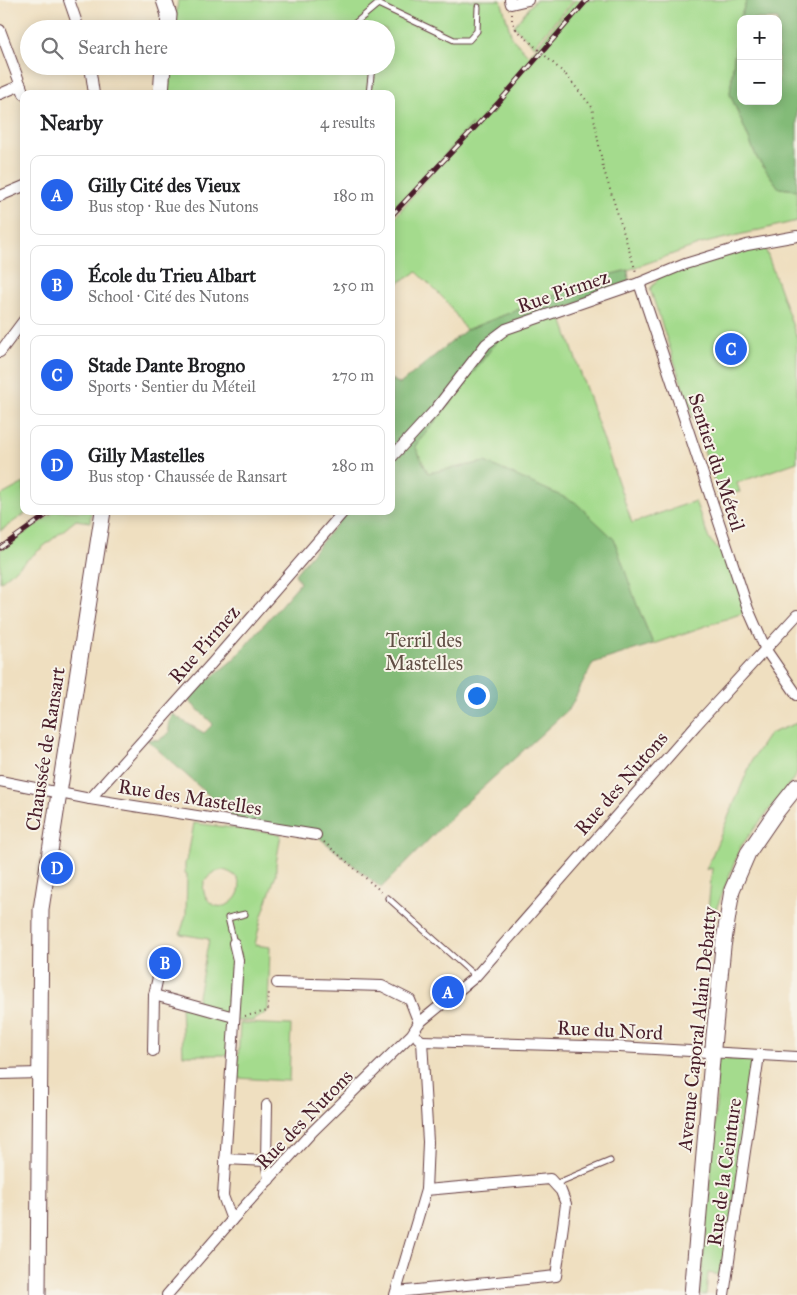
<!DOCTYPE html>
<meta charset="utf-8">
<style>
body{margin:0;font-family:"IM FELL Great Primer",serif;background:#f2f2f2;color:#202124}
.controls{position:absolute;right:15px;top:15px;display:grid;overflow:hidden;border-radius:10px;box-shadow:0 2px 12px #0003}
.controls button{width:45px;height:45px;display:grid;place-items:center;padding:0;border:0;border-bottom:1px solid #e0e0e0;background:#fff;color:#202124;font:25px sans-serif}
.you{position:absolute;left:476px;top:695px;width:18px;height:18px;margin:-12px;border:4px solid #fff;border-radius:50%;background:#1a73e8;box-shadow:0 0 0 8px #1a73e833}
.badge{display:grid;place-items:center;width:32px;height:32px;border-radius:50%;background:#2563eb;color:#fff;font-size:16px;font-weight:700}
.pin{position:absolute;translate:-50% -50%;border:2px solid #fff;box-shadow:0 1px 5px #0006}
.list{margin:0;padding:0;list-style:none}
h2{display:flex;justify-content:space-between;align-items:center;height:65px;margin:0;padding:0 20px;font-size:21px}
h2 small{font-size:16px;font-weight:400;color:#757577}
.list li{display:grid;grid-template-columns:32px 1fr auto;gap:15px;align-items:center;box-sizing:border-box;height:80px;margin:0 10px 10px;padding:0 10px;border:1px solid #e0e0e0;border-radius:10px}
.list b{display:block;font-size:19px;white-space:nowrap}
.list p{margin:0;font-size:16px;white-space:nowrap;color:#757577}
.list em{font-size:16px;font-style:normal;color:#757577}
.icon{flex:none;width:28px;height:28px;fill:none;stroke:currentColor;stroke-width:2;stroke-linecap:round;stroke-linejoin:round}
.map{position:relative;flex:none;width:797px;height:1295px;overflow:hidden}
.search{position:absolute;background:#fff;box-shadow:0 2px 12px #0003;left:20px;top:20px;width:375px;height:55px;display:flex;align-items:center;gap:12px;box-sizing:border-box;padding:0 18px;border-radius:28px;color:#757577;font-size:19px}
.panel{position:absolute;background:#fff;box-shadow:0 2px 12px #0003;left:20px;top:90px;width:375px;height:425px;border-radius:10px}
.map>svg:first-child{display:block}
.green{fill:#a4db8d;stroke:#777d5c;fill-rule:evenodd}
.forest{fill:#83bb78;stroke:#666d52;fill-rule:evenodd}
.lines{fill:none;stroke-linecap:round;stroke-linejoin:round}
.service-casing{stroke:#633c41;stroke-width:7}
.minor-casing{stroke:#633c41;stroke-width:12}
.secondary-casing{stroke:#633c41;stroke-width:17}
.path{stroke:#633c41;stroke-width:2;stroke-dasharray:1 4;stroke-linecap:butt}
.service{stroke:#fff;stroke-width:5}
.minor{stroke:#fff;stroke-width:10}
.secondary{stroke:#fff;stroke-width:15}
.rail-casing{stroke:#4a1f2b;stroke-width:5}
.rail{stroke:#f7f3e8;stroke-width:3;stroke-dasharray:9;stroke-linecap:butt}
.path-bridge{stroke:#633c41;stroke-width:2;stroke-dasharray:1 4;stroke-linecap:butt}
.labels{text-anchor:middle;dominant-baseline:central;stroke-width:4;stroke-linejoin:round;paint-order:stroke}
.street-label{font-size:20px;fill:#4a1f2b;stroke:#f7f3e8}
.park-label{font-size:20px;fill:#604e44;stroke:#f7f3e8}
</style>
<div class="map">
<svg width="797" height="1295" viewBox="0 0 797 1295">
<rect width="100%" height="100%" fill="#f7f3e8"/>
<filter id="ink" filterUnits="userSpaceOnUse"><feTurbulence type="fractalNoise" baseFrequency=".02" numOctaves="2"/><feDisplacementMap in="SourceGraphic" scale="10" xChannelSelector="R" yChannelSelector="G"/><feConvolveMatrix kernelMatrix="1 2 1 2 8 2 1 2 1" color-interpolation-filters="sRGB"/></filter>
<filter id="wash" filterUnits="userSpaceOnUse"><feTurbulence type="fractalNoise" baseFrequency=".0096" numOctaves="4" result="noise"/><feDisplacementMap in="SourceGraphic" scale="20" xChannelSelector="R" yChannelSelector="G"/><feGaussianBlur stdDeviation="1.12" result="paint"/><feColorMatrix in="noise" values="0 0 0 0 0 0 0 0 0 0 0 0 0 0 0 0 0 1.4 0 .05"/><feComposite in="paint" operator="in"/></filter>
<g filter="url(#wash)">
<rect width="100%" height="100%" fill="#efdfc0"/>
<g class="green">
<polygon points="178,0 501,0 512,38 529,56 575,0 747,0 738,23 730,94 757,158 779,188 797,190 797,221 701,244 628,270 604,276 466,330 447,302 417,272 391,287 391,222 472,124 391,217 391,94 167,94 170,66 386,66 386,29 174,29"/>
<polygon points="535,0 573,0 534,46 514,26"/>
<polygon points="764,245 797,338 797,462 737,483 740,492 719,495 650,289 662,274"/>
<polygon points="559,310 632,523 695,501 709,539 725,557 730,555 746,612 653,644 637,605 485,462 428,473 415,446 451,402 500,337"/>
<polygon points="24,483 24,511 29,511 0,531 0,496"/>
<polygon points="56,511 91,511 90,522 76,520 0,582 0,550"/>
<polygon points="797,723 797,774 741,846 717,907 709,958 703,964 712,868 706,870 753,758 769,734"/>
<path d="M194,823L281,834L276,864V874L261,919L255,945L270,947L268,1011L253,1021H235L228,1055H183L181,1005L197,1001L209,939L180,934L186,915L187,874L185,873V861H187ZM223,870C262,880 223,926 206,897C198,883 210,872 223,870Z"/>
<polygon points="240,1023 291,1025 289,1081 237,1078"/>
<polygon points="717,1059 753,1060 725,1276 708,1273 706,1295 700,1295 717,1095 715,1086"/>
</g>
<g class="forest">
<path d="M747,0H797V190L779,188L757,158L730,94L738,23ZM741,19H778V101H741Z"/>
<polygon points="628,270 629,281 500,337 451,402 415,446 428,473 485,462 575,502 614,539 637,605 653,644 593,663 570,708 459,809 381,888 316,835 232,819 232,816 146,739 159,740 169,733 169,722 173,714 183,721 204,733 213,724 186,698 233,660 300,583 295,574 341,519 333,511 391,511 391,379 400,384 466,330 604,276"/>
</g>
</g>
<g filter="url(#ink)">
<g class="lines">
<g class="service-casing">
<g id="service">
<polyline points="348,29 378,4 454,40 469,40 477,31 478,7"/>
<polyline points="369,94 372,66"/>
<polyline points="388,898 475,976"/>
<polyline points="234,943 228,918 245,914"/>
<polyline points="555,1184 610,1161"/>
</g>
</g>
<g class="minor-casing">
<g id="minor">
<polyline points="69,0 79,29"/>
<polyline points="510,0 511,4 528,0"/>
<polyline points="0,30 24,94"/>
<polyline points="90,66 94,94"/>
<polyline points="0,94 21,85"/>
<polyline points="0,196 24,186"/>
<polyline points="639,283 748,609 766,650 797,695"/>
<polyline points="0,352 24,320"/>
<polyline points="391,458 435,410 486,344 506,329 639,283 685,264 747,245 797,236"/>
<polyline points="0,781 90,799 316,835"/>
<polyline points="90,799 213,662 344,511"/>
<polyline points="277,983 382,986 410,1000 419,1023"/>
<polyline points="154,995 234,1017"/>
<polyline points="422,1041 619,1047 797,1057"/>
<polyline points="153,1051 154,995 162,959"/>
<polyline points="0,1074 40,1073"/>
<polyline points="225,1159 266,1161 269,1180"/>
<polyline points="266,1161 267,1105"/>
<polyline points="232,1220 223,1196 238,960 234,943"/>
<polyline points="397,1292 556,1276 566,1204 561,1191 550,1179 426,1190"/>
<polyline points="167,1295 232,1220 313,1131 412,1034 419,1023 475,977 696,725 797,615"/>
<polyline points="395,1295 426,1190 428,1142 422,1041 418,1038"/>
<polyline points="724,1295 759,1055"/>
</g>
</g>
<g class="secondary-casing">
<g id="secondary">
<polyline points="164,0 169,15 168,29"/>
<polyline points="161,94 163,66"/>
<polyline points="38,1295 41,909 103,511"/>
<polyline points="692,1295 714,1036 723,947 732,890 748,853 774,815 797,786"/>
</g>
</g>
<g class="path">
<polyline points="512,14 512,21 516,29"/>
<polyline points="566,75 592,107 603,167 636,272"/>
<polyline points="324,842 383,893"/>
<polyline points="245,1016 268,1011 269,990"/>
</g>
<use href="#service" class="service"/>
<use href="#minor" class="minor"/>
<use href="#secondary" class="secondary"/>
<g class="rail-casing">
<g id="rail">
<polyline points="391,216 499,102 587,0"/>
<polyline points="0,548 52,511"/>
</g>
</g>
<use href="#rail" class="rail"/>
<polyline class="path-bridge" points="516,29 566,75"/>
</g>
</g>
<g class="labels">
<g class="street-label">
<text transform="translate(563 291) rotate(-19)">Rue Pirmez</text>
<text transform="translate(717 462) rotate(72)">Sentier du Méteil</text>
<text transform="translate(204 644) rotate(-49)">Rue Pirmez</text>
<text transform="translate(45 749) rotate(-81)">Chaussée de Ransart</text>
<text transform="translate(621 783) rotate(-49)">Rue des Nutons</text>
<text transform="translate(190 797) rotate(9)">Rue des Mastelles</text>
<text transform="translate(697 1029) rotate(-84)">Avenue Caporal Alain Debatty</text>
<text transform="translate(610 1030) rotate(3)">Rue du Nord</text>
<text transform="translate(304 1119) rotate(-46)">Rue des Nutons</text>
<text transform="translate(724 1172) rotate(-82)">Rue de la Ceinture</text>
</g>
<g class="park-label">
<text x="424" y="640">Terril des<tspan x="424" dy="23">Mastelles</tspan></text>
</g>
</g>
</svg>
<div class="controls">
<button>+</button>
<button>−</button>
</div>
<div class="you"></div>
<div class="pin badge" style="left:448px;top:992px">A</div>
<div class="pin badge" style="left:165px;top:963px">B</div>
<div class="pin badge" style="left:731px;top:349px">C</div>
<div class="pin badge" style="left:57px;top:868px">D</div>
<div class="search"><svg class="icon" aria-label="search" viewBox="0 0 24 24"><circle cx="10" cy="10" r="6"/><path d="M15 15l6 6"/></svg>Search here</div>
<section class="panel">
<h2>Nearby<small>4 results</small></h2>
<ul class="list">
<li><span class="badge">A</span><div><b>Gilly Cité des Vieux</b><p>Bus stop · Rue des Nutons</p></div><em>180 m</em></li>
<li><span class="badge">B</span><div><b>École du Trieu Albart</b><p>School · Cité des Nutons</p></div><em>250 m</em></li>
<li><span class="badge">C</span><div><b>Stade Dante Brogno</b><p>Sports · Sentier du Méteil</p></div><em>270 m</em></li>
<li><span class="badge">D</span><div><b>Gilly Mastelles</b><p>Bus stop · Chaussée de Ransart</p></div><em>280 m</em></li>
</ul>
</section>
</div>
